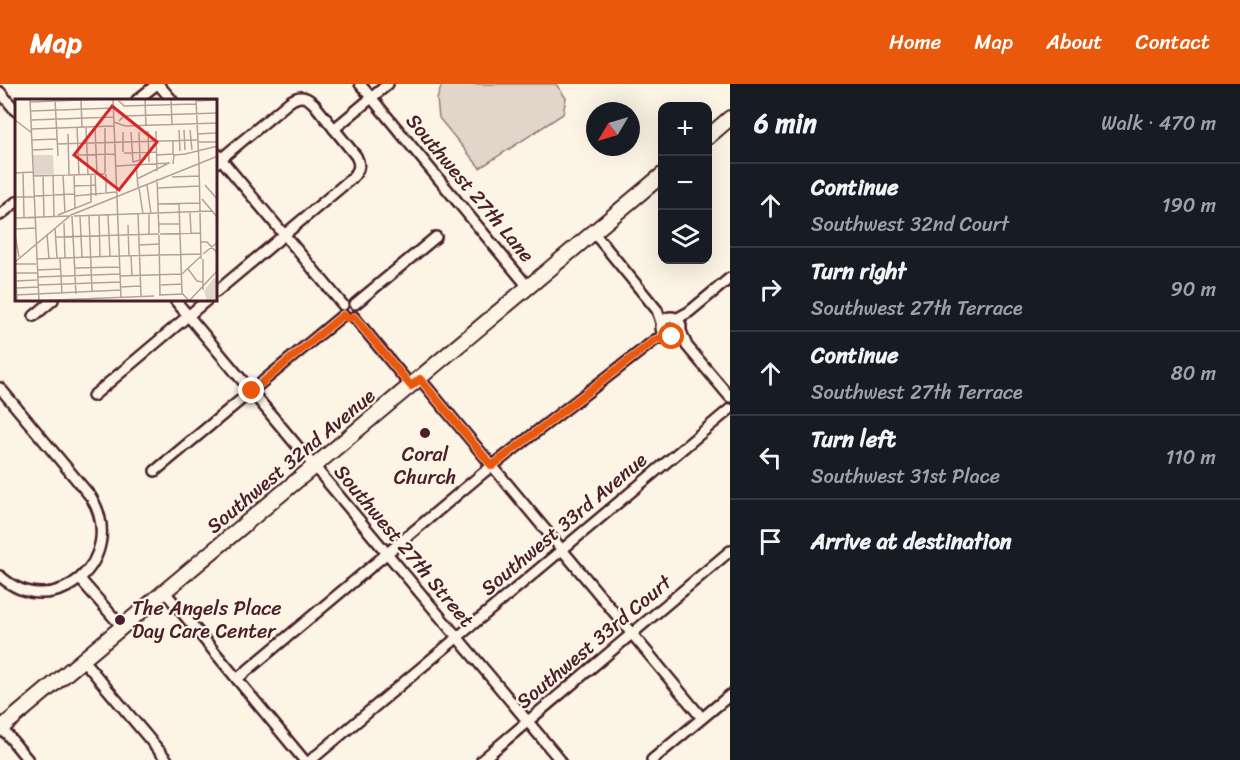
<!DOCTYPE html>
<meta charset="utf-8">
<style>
body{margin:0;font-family:Sriracha,sans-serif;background:#242831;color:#f1f3f6}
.controls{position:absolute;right:18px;top:18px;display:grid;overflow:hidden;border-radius:12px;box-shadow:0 6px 24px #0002}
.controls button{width:54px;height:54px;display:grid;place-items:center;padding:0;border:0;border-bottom:2px solid #363941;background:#171b24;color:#f1f3f6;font:30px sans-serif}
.compass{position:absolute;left:586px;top:18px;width:54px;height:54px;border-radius:50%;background:#171b24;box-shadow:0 6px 24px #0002;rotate:232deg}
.stop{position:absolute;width:18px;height:18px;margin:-14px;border:4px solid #ea580c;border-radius:50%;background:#fff}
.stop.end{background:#ea580c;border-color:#fff;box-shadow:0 2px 6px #0008}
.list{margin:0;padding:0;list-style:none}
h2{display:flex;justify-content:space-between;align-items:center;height:78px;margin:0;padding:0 24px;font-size:26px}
h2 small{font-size:20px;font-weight:400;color:#9ea1a6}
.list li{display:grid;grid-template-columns:39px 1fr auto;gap:18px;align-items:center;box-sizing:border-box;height:84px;padding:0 24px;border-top:2px solid #363941}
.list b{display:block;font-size:22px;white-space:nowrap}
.list p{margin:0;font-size:20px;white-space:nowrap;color:#9ea1a6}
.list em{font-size:20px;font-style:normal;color:#9ea1a6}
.icon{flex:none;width:33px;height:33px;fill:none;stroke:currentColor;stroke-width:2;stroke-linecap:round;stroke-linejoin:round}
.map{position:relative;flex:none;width:730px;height:676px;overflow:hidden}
header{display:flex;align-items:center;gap:36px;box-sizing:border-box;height:84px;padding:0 30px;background:#ea580c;color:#fff}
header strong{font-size:28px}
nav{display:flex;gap:33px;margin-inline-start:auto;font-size:21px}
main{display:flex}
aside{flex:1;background:#171b24}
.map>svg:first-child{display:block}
.pitch{fill:#e2d5ca;stroke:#967a7a;stroke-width:1.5}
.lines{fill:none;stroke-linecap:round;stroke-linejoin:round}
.street-casing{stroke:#4a1f2b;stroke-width:14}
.secondary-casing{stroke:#4a1f2b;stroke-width:18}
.street{stroke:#fcf5e5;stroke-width:9}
.secondary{stroke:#fcf5e5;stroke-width:14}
.route{stroke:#ea580c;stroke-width:8}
.poi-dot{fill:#4a1f2b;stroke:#fcf5e5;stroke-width:2}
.labels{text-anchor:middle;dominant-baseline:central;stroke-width:4.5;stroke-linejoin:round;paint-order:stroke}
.street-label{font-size:20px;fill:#4a1f2b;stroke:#fcf5e5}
.poi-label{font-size:20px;fill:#4a1f2b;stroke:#fcf5e5}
.inset-road{fill:none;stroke:#b59f9b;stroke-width:1.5}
.view{fill:#d62828;fill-opacity:0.15;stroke:#d62828;stroke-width:3}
.inset-edge{fill:none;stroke:#4a1f2b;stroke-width:3}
</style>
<header>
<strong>Map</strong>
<nav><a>Home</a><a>Map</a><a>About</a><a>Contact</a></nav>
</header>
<main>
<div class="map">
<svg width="730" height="676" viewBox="0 0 730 676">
<rect width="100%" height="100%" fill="#fcf5e5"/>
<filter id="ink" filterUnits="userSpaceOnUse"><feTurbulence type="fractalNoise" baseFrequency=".0167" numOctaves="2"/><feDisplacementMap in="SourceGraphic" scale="12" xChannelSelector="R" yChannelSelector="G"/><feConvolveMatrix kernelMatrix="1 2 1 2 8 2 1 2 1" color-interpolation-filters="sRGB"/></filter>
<g filter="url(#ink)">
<polygon class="pitch" points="442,0 556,0 566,14 563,30 480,84 439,34 437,15"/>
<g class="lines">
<g class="street-casing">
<g id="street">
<polyline points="158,0 172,16"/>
<polyline points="360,0 529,204"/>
<polyline points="0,8 16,27"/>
<polyline points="137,16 157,0"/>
<polyline points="334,45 388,0"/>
<polyline points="216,69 343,221"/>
<path d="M216,79L289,18C299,11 305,11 314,20L356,72C361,81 359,87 352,94L216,208"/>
<polyline points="0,131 16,118"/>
<polyline points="594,149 657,226 662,241"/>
<polyline points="175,216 560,676"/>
<polyline points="355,220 436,153"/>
<polyline points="34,232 53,216"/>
<polyline points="354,233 411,302"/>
<circle cx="671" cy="243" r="10"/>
<polyline points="676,235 689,228 730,194"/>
<polyline points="681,247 687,262 730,313"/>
<polyline points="420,295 702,634"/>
<path d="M0,304L91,413C129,475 54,541 0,492"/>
<polyline points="93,312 207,216"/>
<polyline points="155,387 343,231"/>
<polyline points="80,495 122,543"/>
<polyline points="165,508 304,676"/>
<polyline points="83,576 167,676"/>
<polyline points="237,595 483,389 655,256 667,252"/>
<polyline points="2,644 28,676"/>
<polyline points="311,676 730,325"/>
<polyline points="482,676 730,467"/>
<polyline points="652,676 730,611"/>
</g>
</g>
<g class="secondary-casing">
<g id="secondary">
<polyline points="708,53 730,34"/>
<polyline points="0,645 662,91"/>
</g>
</g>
<use href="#street" class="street"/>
<use href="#secondary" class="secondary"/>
</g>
</g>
<g class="lines" filter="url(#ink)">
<polyline class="route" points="252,307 343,231 347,234 354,233 411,302 420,295 492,382 655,256 667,252 672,253"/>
</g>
<g class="poi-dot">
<circle cx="425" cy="349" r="6"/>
<circle cx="120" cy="536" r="6"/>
</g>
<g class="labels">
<g class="street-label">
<text transform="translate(470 104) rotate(50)">Southwest 27th Lane</text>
<text transform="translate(291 377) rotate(-40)">Southwest 32nd Avenue</text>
<text transform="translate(564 440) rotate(-40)">Southwest 33rd Avenue</text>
<text transform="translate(404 462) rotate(50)">Southwest 27th Street</text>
<text transform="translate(594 558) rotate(-40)">Southwest 33rd Court</text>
</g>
<g class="poi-label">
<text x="425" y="370">Coral<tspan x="425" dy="23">Church</tspan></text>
<text x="132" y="524" text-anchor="start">The Angels Place<tspan x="132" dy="23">Day Care Center</tspan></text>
</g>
</g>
<g transform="translate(15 15)">
<rect width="202" height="202" fill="#fcf5e5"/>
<path d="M18,56H38L39,75L19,76ZM199,179L202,182V202H192L189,192Z" fill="#e2d5ca"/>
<path class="inset-road" d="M15,0L24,202M40,0L43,57M66,0L67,28M98,0L106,199M130,0L131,27M156,0L157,26M181,0L184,65M104,2L109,7L181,5M182,2L203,1M15,3L94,0M16,12L99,9M0,21L17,34M16,21L99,18M104,22L109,17L203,14M99,23L110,27L203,24M90,27V74M62,28L64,76M71,28L73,75M80,28L82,75M16,30L99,27M164,31L165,52M169,31L170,51M175,31L177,51M133,32L134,63M141,32L142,72M108,33V53M116,33L118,63L125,61L124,33M53,35L54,76M182,35L201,34M17,41L42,40M183,43H203M42,45L182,41M17,51L38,50M109,54L142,53M170,55L203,47M63,56L100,55M142,56L158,55V42M121,65L123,88M158,65L159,56L171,55M184,65L186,160M101,67L155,64M8,73L9,119M0,74L18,73M80,75L81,97M91,75V95M38,76L39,117M48,76L50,114M59,76L60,110M18,77L90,75M28,77L29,118M157,78L184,77M122,80L154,64M142,80L144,134M132,86L136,115M190,86L203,101M59,87L81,86M124,89L128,115M143,89L185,87M19,97L59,95M59,97L101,93M0,98H19M187,100L203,119M143,105L185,104M164,105L167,194L174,202M175,114L176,134M123,115L126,197M134,115V135M43,116L76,103V75M84,116L85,158M93,116L95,157M57,117L61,195M59,117L197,112M65,117L67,158M74,117L77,192M0,119L54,117M49,124L50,159M144,125H165M113,126L114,157M40,129L42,159M0,130L20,129M32,135L34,160M145,135L186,134M0,136L4,158M144,136L145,196M41,138L144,135M186,143H192L203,155M124,146L145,145M188,155L203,143M105,157L186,155M116,157L117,177M45,159L47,195M21,160L104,157M188,160V191M0,163L2,202M0,163L56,116L203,57M1,165H21M60,169L105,168M173,170L182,182L188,183M22,171L46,170M1,174H22M167,175L185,158M105,177L167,175M22,178L105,175M1,182L22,181M23,186L105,183M146,186L167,185M105,188L126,187M2,189L23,188M0,196L106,191M144,196L168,195M16,202L139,197M174,202L203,171"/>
<path class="view" d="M97,7L142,43L104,91L59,56Z"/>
<rect width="202" height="202" class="inset-edge"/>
</g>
</svg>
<div class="controls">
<button>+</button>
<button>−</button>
<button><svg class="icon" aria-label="layers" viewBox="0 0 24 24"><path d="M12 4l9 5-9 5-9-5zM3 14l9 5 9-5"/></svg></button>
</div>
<svg class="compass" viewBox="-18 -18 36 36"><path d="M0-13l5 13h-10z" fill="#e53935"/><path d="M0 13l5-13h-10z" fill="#9ea1a6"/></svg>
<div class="stop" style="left:672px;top:253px"></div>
<div class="stop end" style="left:252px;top:307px"></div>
</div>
<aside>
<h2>6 min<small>Walk · 470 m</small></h2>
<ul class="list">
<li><svg class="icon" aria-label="ahead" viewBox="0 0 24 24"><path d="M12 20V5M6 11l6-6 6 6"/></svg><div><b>Continue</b><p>Southwest 32nd Court</p></div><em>190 m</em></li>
<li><svg class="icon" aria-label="right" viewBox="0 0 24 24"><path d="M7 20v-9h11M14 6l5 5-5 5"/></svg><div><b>Turn right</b><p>Southwest 27th Terrace</p></div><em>90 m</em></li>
<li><svg class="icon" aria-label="ahead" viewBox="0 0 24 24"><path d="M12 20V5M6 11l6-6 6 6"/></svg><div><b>Continue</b><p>Southwest 27th Terrace</p></div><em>80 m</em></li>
<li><svg class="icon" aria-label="left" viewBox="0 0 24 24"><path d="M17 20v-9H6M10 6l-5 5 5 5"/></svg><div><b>Turn left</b><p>Southwest 31st Place</p></div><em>110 m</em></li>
<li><svg class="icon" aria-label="arrive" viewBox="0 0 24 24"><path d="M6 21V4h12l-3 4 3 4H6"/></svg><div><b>Arrive at destination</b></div></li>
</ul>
</aside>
</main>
